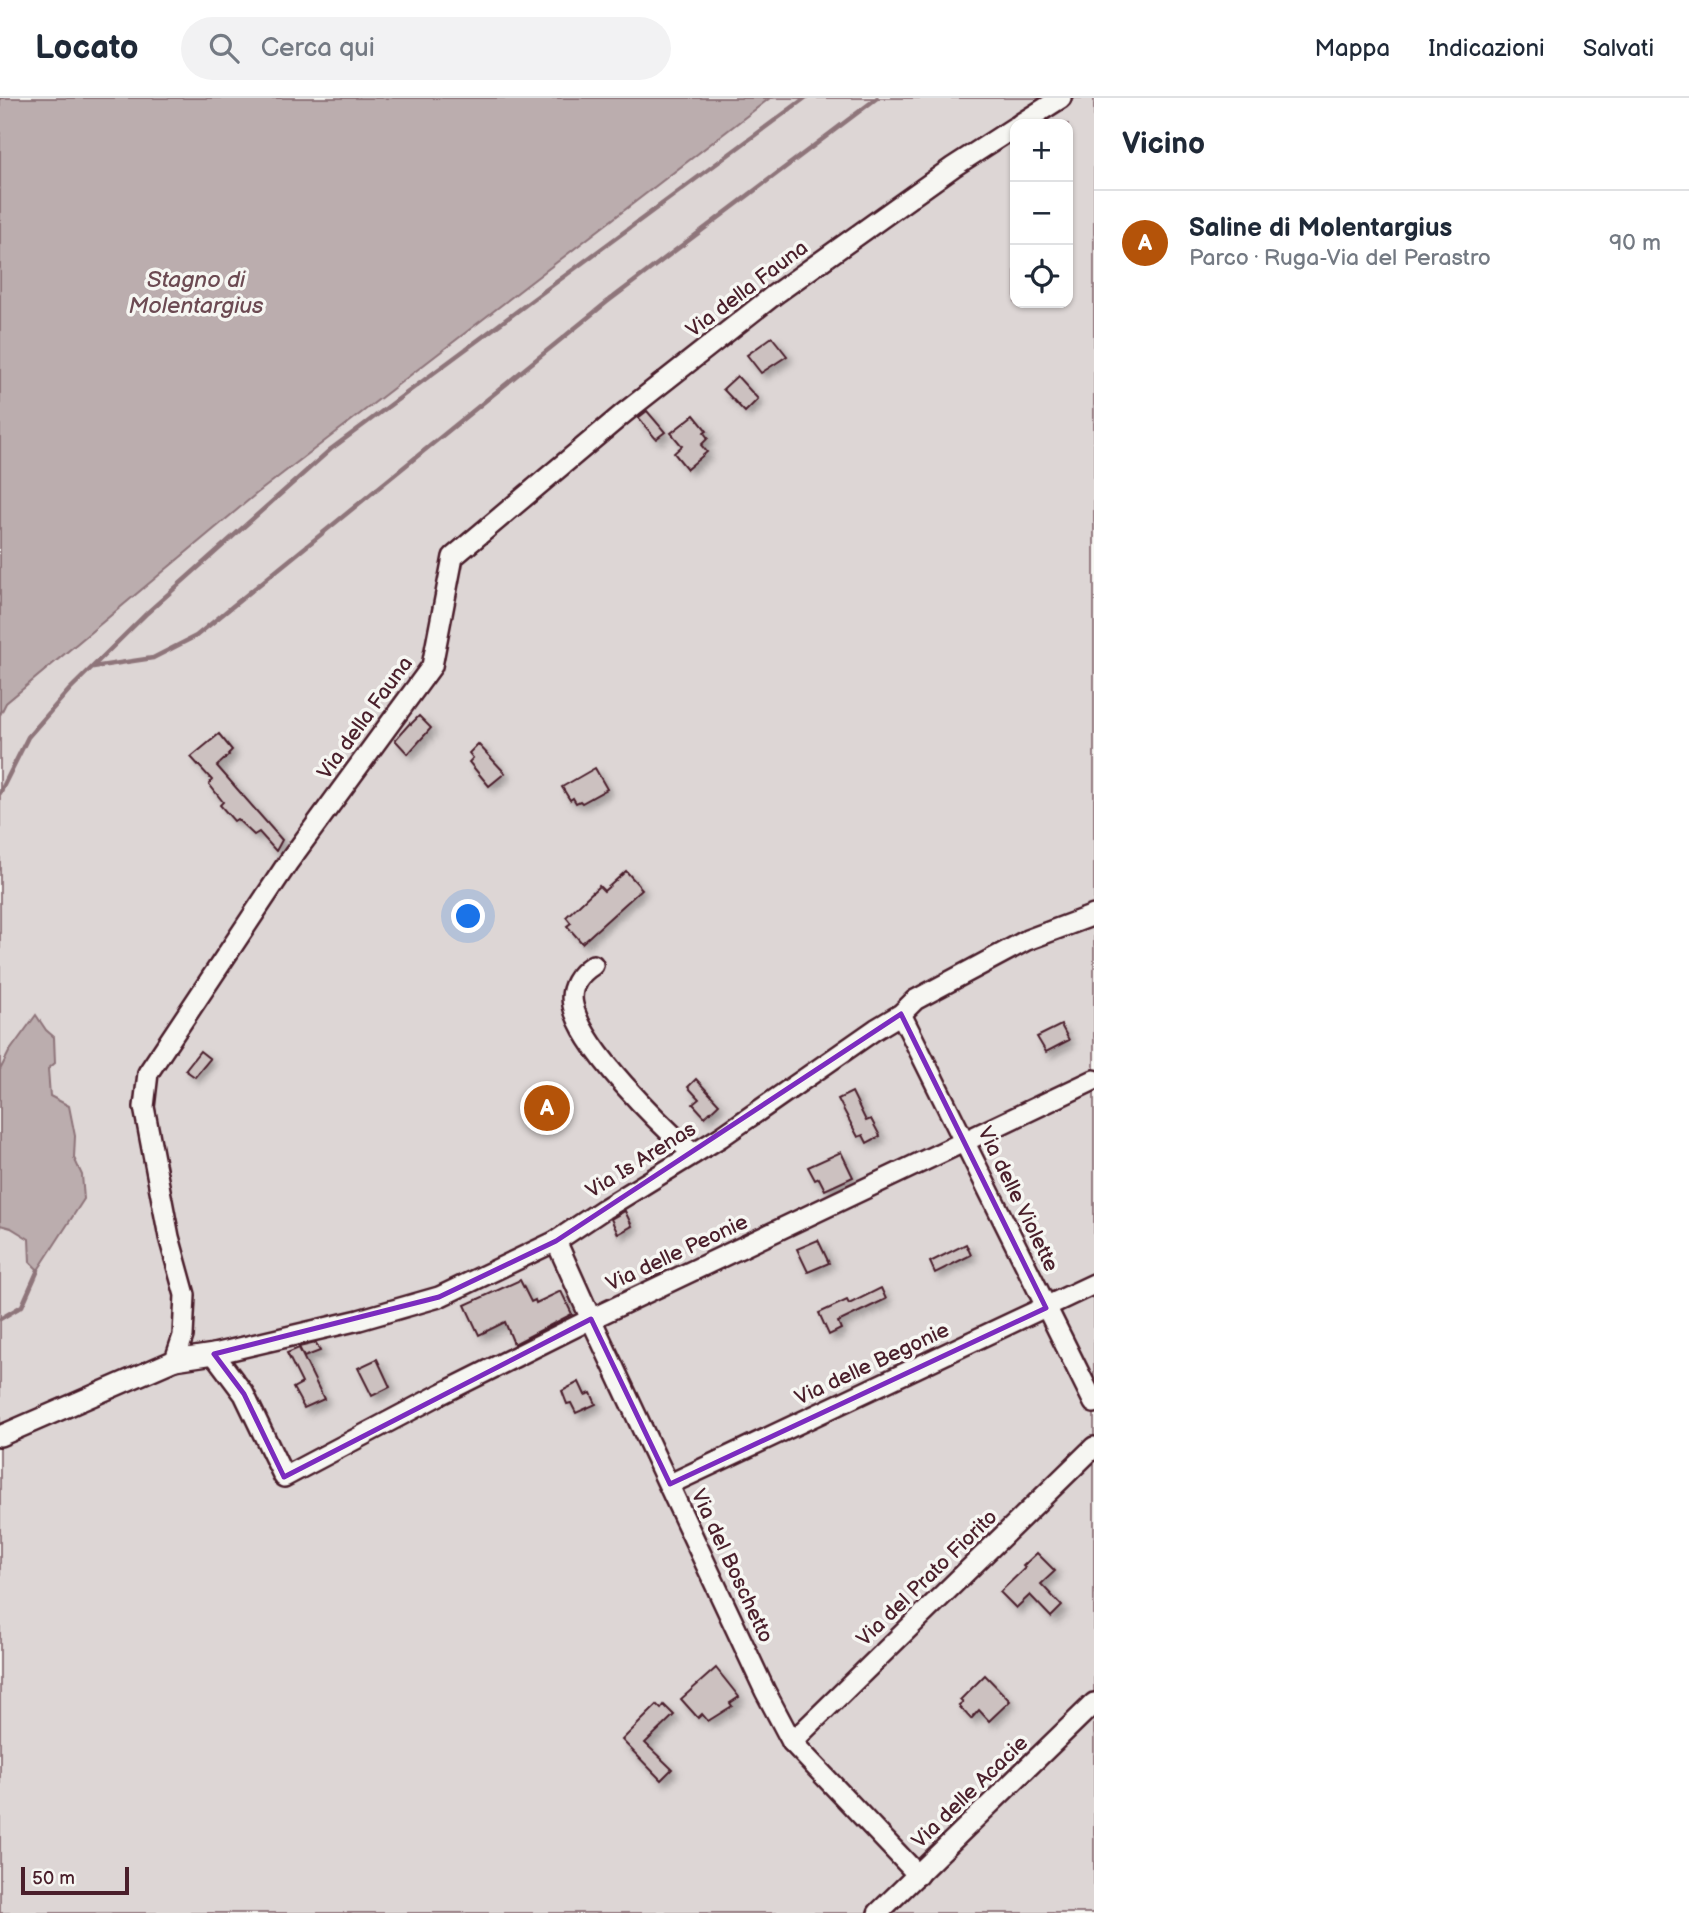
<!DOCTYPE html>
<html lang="it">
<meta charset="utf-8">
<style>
body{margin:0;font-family:"Balsamiq Sans",sans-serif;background:#f2f2f3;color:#1f2937}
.controls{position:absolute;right:21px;top:21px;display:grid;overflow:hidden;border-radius:14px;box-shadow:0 2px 5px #0004}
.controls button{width:63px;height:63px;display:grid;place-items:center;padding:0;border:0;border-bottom:2px solid #e0e1e3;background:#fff;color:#1f2937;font:35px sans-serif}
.scale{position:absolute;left:21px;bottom:18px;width:108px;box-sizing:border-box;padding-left:7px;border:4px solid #4a1f2b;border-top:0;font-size:19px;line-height:24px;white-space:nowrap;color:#4a1f2b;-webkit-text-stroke:5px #f6f6f2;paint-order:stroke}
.you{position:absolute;left:469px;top:819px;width:24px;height:24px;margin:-18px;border:5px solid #fff;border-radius:50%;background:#1a73e8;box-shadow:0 0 0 10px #1a73e833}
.badge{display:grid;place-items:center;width:46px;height:46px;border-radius:50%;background:#b45309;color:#fff;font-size:23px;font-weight:700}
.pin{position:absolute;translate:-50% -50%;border:4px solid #fff;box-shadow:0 2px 7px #0006}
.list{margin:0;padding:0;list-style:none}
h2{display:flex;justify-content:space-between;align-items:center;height:91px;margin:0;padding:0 28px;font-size:30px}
h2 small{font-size:23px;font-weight:400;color:#747a83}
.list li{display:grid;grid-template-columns:46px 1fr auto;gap:21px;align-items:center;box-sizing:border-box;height:105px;padding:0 28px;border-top:2px solid #e0e1e3}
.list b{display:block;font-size:26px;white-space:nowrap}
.list p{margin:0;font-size:23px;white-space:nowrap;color:#747a83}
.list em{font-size:23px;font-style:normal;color:#747a83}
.icon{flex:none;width:38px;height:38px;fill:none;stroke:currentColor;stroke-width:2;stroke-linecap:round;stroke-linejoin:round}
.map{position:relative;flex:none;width:1094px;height:1815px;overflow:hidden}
header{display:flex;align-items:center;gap:42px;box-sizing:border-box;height:98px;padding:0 35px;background:#fff;border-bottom:2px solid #e0e1e3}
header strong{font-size:33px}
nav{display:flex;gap:38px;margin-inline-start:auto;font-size:24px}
.search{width:490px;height:63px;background:#f2f2f3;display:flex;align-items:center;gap:18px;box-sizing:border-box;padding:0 24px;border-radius:38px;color:#747a83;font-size:26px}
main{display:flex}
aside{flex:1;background:#fff}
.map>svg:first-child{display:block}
.green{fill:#ddd6d5;stroke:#947a80;stroke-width:2;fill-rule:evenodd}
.water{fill:#bbadae;stroke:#8e747a;stroke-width:2}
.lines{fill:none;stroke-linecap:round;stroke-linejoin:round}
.stream{stroke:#8e747a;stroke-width:4.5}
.building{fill:#ccc1c0;stroke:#4a1f2b;stroke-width:2;filter:url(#shadow)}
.minor-casing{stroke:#4a1f2b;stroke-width:24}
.minor{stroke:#f6f6f2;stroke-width:19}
.marked{fill:none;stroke:#7b2cbf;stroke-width:5;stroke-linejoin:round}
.labels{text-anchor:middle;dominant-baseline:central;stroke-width:7;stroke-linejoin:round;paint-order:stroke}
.street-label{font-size:21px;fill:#4a1f2b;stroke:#f6f6f2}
.water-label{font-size:23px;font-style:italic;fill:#6c4a52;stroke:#f6f6f2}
</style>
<header>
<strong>Locato</strong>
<div class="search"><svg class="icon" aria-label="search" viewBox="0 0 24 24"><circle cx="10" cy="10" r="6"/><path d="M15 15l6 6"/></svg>Cerca qui</div>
<nav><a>Mappa</a><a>Indicazioni</a><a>Salvati</a></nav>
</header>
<main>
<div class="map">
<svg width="1094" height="1815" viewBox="0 0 1094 1815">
<defs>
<filter id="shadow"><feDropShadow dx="5" dy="5" stdDeviation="3.5" flood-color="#0004"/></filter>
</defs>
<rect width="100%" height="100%" fill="#f6f6f2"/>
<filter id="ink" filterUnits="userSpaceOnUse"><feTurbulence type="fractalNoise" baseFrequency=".0143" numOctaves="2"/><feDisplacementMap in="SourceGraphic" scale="14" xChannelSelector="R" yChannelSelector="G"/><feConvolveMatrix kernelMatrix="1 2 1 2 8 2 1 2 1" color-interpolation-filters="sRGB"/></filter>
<g filter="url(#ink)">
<path class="green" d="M0,0H1094V1815H0ZM1015,26H1068V205H1015Z"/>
<g class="water">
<polygon points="0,0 770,0 256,396 6,605 0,617"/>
<polygon points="36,917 46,932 54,939 55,965 48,971 50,998 69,1008 75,1038 74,1060 82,1077 84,1101 38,1172 30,1164 29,1141 11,1130 0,1127 0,972 9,954"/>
</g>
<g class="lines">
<g class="stream">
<polyline points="93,569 153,560 196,538 607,204 877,0"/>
<polyline points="0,695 28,639 70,591 147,515 331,351 805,0"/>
<polyline points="0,1221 22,1208 38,1172"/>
</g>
</g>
<g class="building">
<polygon points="772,239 787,258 761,275 747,257"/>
<polygon points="737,278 758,301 745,314 723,291"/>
<polygon points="647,313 665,334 656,341 638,320"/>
<polygon points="694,317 707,333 704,335 708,340 701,347 707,354 687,371 674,355 682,348 671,335"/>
<polygon points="419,618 431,630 408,656 395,642 410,625 411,626"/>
<polygon points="219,636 232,652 228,656 229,657 217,668 282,742 276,753 259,734 254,737 237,721 234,723 220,707 223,704 209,686 212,682 191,659"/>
<polygon points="478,646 505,675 489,688 469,664 473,660 469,655"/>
<polygon points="595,670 607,691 582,705 580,703 576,705 573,700 570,702 562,689"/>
<polygon points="626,773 642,791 582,845 567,828 571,825 566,819 599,788 604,793"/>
<polygon points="1061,927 1069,942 1046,954 1037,939"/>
<polygon points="200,953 210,961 195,979 185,972"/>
<polygon points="696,981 719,1006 705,1019 693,1006 699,1001 688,989"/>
<polygon points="852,994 866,1023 871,1021 880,1038 867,1045 863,1037 858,1039 838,1001"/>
<polygon points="841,1054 853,1079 825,1092 819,1080 815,1082 808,1069"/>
<polygon points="625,1113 632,1128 618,1136 611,1121"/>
<polygon points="818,1142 829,1165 808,1174 797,1151"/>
<polygon points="966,1146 971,1157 935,1175 930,1164"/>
<polygon points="520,1182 531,1204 535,1202 536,1205 561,1193 572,1216 514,1246 505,1224 479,1237 465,1207"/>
<polygon points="881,1190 886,1201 838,1224 841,1231 829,1237 819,1215 847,1202 849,1206"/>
<polygon points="316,1245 320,1253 304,1259 299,1249"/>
<polygon points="299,1250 324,1301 304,1310 293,1290 302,1285 287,1255"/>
<polygon points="377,1261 390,1289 372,1298 358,1270"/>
<polygon points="579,1284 585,1297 591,1295 596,1306 576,1315 571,1305 567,1306 562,1293"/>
<polygon points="1037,1455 1055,1473 1041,1486 1062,1508 1051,1519 1030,1497 1016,1510 1000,1494 1025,1470 1023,1468"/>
<polygon points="716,1570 739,1599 730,1605 732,1608 708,1623 702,1616 698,1620 681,1601"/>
<polygon points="985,1577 1010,1603 989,1623 979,1612 971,1621 959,1608 963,1605 960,1602"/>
<polygon points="657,1607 661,1611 664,1607 674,1617 645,1645 672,1671 661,1682 622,1642"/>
</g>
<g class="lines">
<g class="minor-casing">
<g id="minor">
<polyline points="1020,26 1061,0"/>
<path d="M593,867C579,876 569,890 573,907C582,951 660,1026 693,1056"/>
<polyline points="901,916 1094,1305"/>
<polyline points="556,1143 591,1221 765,1593 792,1644 918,1777"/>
<polyline points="214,1256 244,1296 284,1379 439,1297 591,1221 1094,982"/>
<polyline points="175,1262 214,1256 359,1222 439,1199 556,1143 604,1111 721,1039 876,931 901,916 915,902 1027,842 1094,817"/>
<polyline points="0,1338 175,1262 183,1238 185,1197 169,1139 144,1009 148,975 287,766 432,568 453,459 624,315 774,197 953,69 1015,29"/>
<polyline points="670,1386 1094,1186"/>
<polyline points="792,1644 1094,1349"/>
<polyline points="878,1815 1094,1605"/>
</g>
</g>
<use href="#minor" class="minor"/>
</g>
</g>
<path class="marked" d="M901,916L1046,1210L670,1386L591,1221L284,1379L244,1296L214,1256L439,1199L556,1143Z"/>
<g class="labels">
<g class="street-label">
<text transform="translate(747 191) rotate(-37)">Via della Fauna</text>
<text transform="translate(365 620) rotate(-54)">Via della Fauna</text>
<text transform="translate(641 1062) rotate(-32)">Via Is Arenas</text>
<text transform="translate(1018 1101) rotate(64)">Via delle Violette</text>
<text transform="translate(677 1155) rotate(-25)">Via delle Peonie</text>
<text transform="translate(872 1266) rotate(-25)">Via delle Begonie</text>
<text transform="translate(732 1468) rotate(65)">Via del Boschetto</text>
<text transform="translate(927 1480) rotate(-44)">Via del Prato Fiorito</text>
<text transform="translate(970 1694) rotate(-44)">Via delle Acacie</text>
</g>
<g class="water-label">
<text x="196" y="182">Stagno di<tspan x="196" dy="26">Molentargius</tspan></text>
</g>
</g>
</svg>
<div class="controls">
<button>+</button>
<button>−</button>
<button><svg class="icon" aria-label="locate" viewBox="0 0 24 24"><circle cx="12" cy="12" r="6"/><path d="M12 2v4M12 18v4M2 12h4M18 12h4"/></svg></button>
</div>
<div class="scale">50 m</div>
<div class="you"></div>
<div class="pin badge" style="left:547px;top:1010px">A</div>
</div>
<aside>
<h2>Vicino<small></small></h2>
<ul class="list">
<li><span class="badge">A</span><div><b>Saline di Molentargius</b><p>Parco · Ruga-Via del Perastro</p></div><em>90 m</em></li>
</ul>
</aside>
</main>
